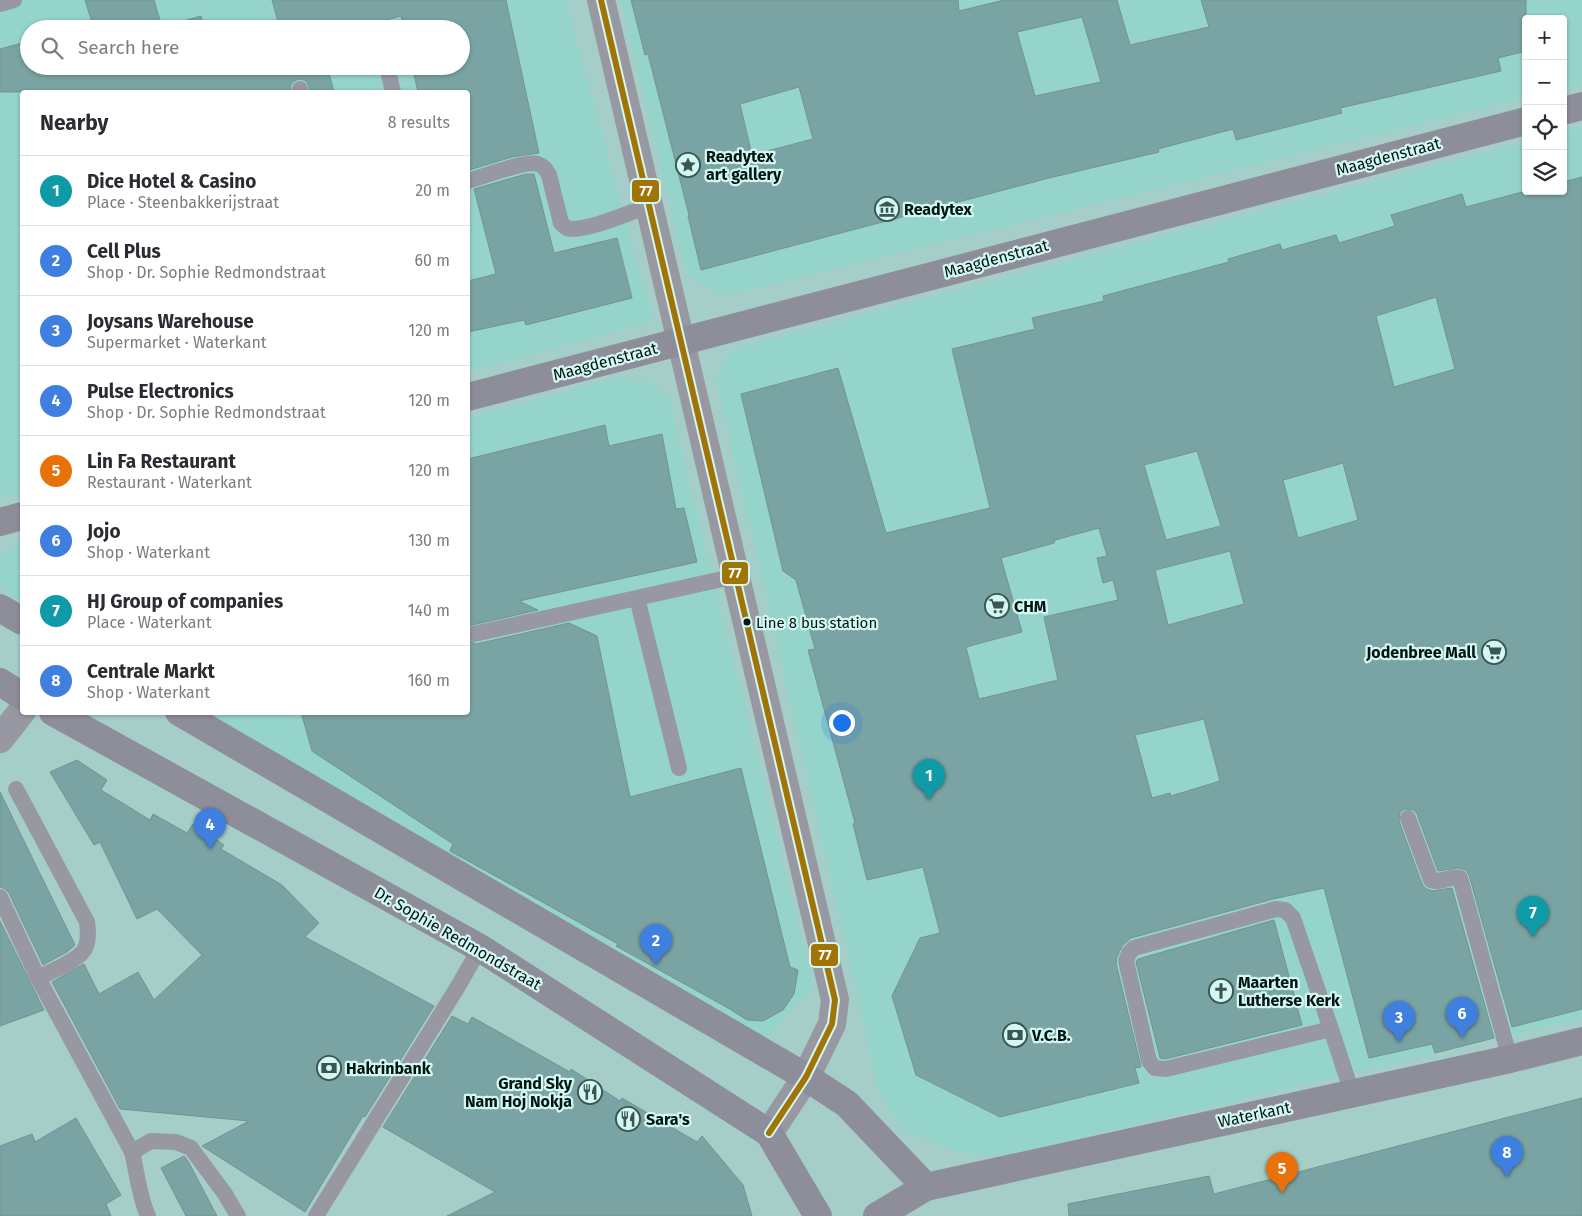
<!DOCTYPE html>
<meta charset="utf-8">
<style>
:root{--surface:#fff;--page:#f2f2f3;--text:#2b2b33;--muted:#7c7c81;--line:#e1e1e2;--accent:#111827}
body{margin:0;font-family:"Fira Sans",sans-serif;background:var(--page);color:var(--text)}
.controls{position:absolute;right:15px;top:15px;display:grid;overflow:hidden;border-radius:5px;box-shadow:0 1px 4px #0004}
.controls button{width:45px;height:45px;display:grid;place-items:center;padding:0;border:0;border-bottom:1px solid var(--line);background:var(--surface);color:var(--text);font:25px sans-serif}
.you{position:absolute;left:841px;top:722px;width:18px;height:18px;margin:-12px;border:4px solid #fff;border-radius:50%;background:#1a73e8;box-shadow:0 0 0 8px #1a73e833}
.badge{display:grid;place-items:center;width:32px;height:32px;border-radius:50%;background:var(--accent);color:#fff;font-size:16px;font-weight:700}
.pin{position:absolute;translate:-50% -41px;filter:drop-shadow(0 1px 2px #0008)}
.pin::after{content:'';position:absolute;top:26px;width:18px;height:15px;background:inherit;clip-path:polygon(0 0,100% 0,50% 100%)}
.list{margin:0;padding:0;list-style:none}
h2{display:flex;justify-content:space-between;align-items:center;height:65px;margin:0;padding:0 20px;font-size:21px}
h2 small{font-size:16px;font-weight:400;color:var(--muted)}
.list li{display:grid;grid-template-columns:32px 1fr auto;gap:15px;align-items:center;box-sizing:border-box;height:70px;padding:0 20px;border-top:1px solid var(--line)}
.list b{display:block;font-size:19px;white-space:nowrap}
.list p{margin:0;font-size:16px;white-space:nowrap;color:var(--muted)}
.list em{font-size:16px;font-style:normal;color:var(--muted)}
.icon{flex:none;width:28px;height:28px;fill:none;stroke:currentColor;stroke-width:2;stroke-linecap:round;stroke-linejoin:round}
.map{position:relative;flex:none;width:1582px;height:1216px;overflow:hidden}
.search{position:absolute;background:var(--surface);box-shadow:0 1px 4px #0004;left:20px;top:20px;width:450px;height:55px;display:flex;align-items:center;gap:12px;box-sizing:border-box;padding:0 18px;border-radius:28px;color:var(--muted);font-size:19px}
.panel{position:absolute;background:var(--surface);box-shadow:0 1px 4px #0004;left:20px;top:90px;width:450px;height:625px;border-radius:5px}
.map>svg:first-child{display:block}
.built{fill:#94d4cb;fill-rule:evenodd}
.building{fill:#7aa4a4;stroke:#729391;fill-rule:evenodd}
.lines{fill:none;stroke-linecap:round;stroke-linejoin:round}
.lane{stroke:#9898a3;stroke-width:16}
.street{stroke:#9898a3;stroke-width:28}
.secondary{stroke:#8e8e9b;stroke-width:28}
.bus-1-casing{stroke:#d4f7f1;stroke-width:10}
.bus-1{stroke:#a17407;stroke-width:6}
.bus-dot{fill:#001613;stroke:#d4f7f1;stroke-width:2}
.labels{text-anchor:middle;stroke-width:4.5;stroke-linejoin:round;paint-order:stroke}
.bus-label{font-size:15px;fill:#001613;stroke:#d4f7f1;text-anchor:start}
.poi-label{font-size:16px;font-weight:bold;fill:#001613;stroke:#d4f7f1;text-anchor:start}
.street-label{font-size:16px;fill:#001613;stroke:#d4f7f1}
.line-badge{stroke:#d4f7f1;stroke-width:2}
.badge-label{font-size:14px;text-anchor:middle;font-weight:bold;fill:#fff}
</style>
<div class="map">
<svg width="1582" height="1216" viewBox="0 0 1582 1216">
<rect width="100%" height="100%" fill="#a6cec8"/>
<path class="built" d="M 0,0 L 566,0 L 653,321 L 468,372 L 468,92 L 22,92 L 22,492 L 0,498 ZM 29,29 L 461,29 L 461,66 L 29,66 Z
M 621,0 L 1582,0 L 1582,78 L 1579,85 L 1563,89 L 1563,19 L 1526,19 L 1526,98 L 720,297 L 687,274 Z
M 1582,127 L 1582,1018 L 1003,1156 L 960,1153 L 905,1131 L 880,1096 L 716,378 L 731,350 L 1526,142 L 1526,191 L 1563,191 L 1563,132 Z
M 615,378 L 650,382 L 668,395 L 813,986 L 762,1044 L 206,713 L 468,712 L 468,418 Z
M 22,542 L 22,603 L 0,586 L 0,562 L 3,553 Z"/>
<path class="building" d="M 85,0 L 154,0 L 162,27 L 201,16 L 205,29 L 94,29 Z
M 272,0 L 506,0 L 539,153 L 512,157 L 469,170 L 468,163 L 468,92 L 418,92 L 412,66 L 461,66 L 461,29 L 404,29 L 401,16 L 354,29 L 280,29 Z
M 631,0 L 958,0 L 959,11 L 1004,0 L 1117,0 L 1130,45 L 1209,27 L 1201,0 L 1526,0 L 1526,51 L 1498,58 L 1501,71 L 1340,108 L 1342,113 L 1236,140 L 1233,129 L 1158,149 L 1159,152 L 1049,178 L 701,270 L 688,216 L 689,215 L 648,54 L 645,55 ZM 1082,17 L 1101,82 L 1035,96 L 1017,32 ZM 799,87 L 813,139 L 752,155 L 740,104 Z
M 29,41 L 29,66 L 327,66 L 334,92 L 311,92 L 307,82 L 302,79 L 296,80 L 292,83 L 290,87 L 291,92 L 0,92 L 0,49 Z
M 526,174 L 534,174 L 554,253 L 617,238 L 632,298 L 526,325 L 524,320 L 468,332 L 468,281 L 496,274 L 474,189 Z
M 1582,177 L 1582,1009 L 1512,1027 L 1469,875 L 1466,870 L 1458,868 L 1438,871 L 1417,814 L 1414,810 L 1405,809 L 1400,812 L 1399,821 L 1422,884 L 1425,888 L 1432,891 L 1452,888 L 1494,1038 L 1435,1053 L 1432,1044 L 1369,1058 L 1324,888 L 1273,899 L 1131,938 L 1122,946 L 1117,957 L 1116,963 L 1141,1067 L 1135,1068 L 1139,1083 L 1000,1117 L 916,1075 L 892,996 L 920,938 L 940,933 L 923,867 L 867,880 L 853,824 L 855,823 L 808,650 L 815,649 L 796,580 L 783,571 L 741,394 L 838,368 L 886,533 L 990,508 L 952,349 L 1035,329 L 1032,318 L 1104,301 L 1103,296 L 1229,262 L 1228,259 L 1280,244 L 1282,250 L 1336,235 L 1339,243 L 1395,226 L 1391,215 L 1462,194 L 1466,207 L 1526,191 L 1563,191 L 1563,182 ZM 1436,297 L 1455,369 L 1394,387 L 1376,316 ZM 1197,451 L 1221,526 L 1166,540 L 1144,465 ZM 1343,463 L 1358,520 L 1298,538 L 1283,480 ZM 1099,528 L 1107,556 L 1097,558 L 1103,583 L 1113,580 L 1118,600 L 1044,617 L 1058,680 L 979,699 L 966,647 L 1022,632 L 1001,558 L 1054,543 L 1055,540 ZM 1230,551 L 1244,604 L 1168,625 L 1155,570 ZM 1204,719 L 1220,781 L 1171,796 L 1170,793 L 1152,798 L 1135,735 Z
M 605,425 L 609,446 L 662,434 L 676,509 L 684,508 L 697,562 L 519,601 L 538,610 L 468,626 L 468,459 Z
M 569,623 L 597,636 L 630,797 L 741,768 L 790,967 L 798,970 L 794,994 L 783,1010 L 763,1021 L 747,1020 L 728,1008 L 616,946 L 618,944 L 450,851 L 453,844 L 312,751 L 301,712 L 468,712 L 468,641 L 476,644 Z
M 77,760 L 107,780 L 101,790 L 150,820 L 153,814 L 187,833 L 193,824 L 224,845 L 221,849 L 282,885 L 319,923 L 305,937 L 434,1006 L 365,1117 L 363,1116 L 305,1212 L 202,1146 L 249,1121 L 120,1109 L 52,982 L 84,964 L 99,994 L 138,972 L 154,1000 L 202,955 L 157,909 L 137,919 L 100,842 L 94,845 L 50,772 Z
M 0,792 L 75,945 L 67,952 L 43,965 L 9,893 L 5,889 L 0,887 Z
M 1274,920 L 1302,1025 L 1165,1059 L 1160,1058 L 1136,962 L 1138,959 Z
M 0,921 L 44,1010 L 0,1026 Z
M 452,1016 L 468,1024 L 472,1017 L 570,1072 L 571,1069 L 620,1101 L 622,1098 L 697,1142 L 702,1136 L 743,1185 L 752,1216 L 447,1216 L 495,1192 L 383,1127 Z
M 1582,1098 L 1582,1216 L 1069,1216 L 1068,1204 L 1209,1176 L 1214,1194 Z
M 76,1118 L 121,1195 L 106,1204 L 111,1216 L 0,1216 L 0,1146 L 32,1134 L 35,1142 Z
M 184,1156 L 188,1161 L 217,1216 L 186,1216 L 161,1168 Z"/>
<g class="lines">
<path class="lane" d="M 0,4 L 14,0
M 387,66 L 393,92
M 300,89 L 301,92
M 468,181 C 482,177 526,160 538,164 C 544,166 546,170 549,175 L 561,223 C 564,226 567,229 571,229 C 593,229 628,213 649,206
M 637,598 L 679,768
M 474,634 L 736,576
M 16,789 L 87,922 C 88,930 89,938 86,946 C 82,960 51,971 38,978
M 1408,818 L 1431,880 C 1441,884 1450,875 1460,878 L 1510,1059
M 0,897 L 38,978 L 132,1152 L 151,1141 L 176,1142 L 191,1148 L 225,1194 L 238,1216
M 1276,909 L 1285,910 L 1293,918 L 1331,1029 L 1166,1069 L 1155,1068 L 1149,1061 L 1126,961 L 1129,953 L 1134,948 Z
M 1331,1029 L 1352,1093
M 132,1152 C 137,1173 139,1196 148,1216
M 316,1216 L 457,988 L 480,948"/>
<path class="street" d="M 601,0 L 835,1000 L 832,1024 L 806,1077 L 769,1133
M 0,739 L 22,711"/>
<path class="secondary" d="M 1563,111 L 1582,106
M 468,397 L 1526,121
M 0,522 L 22,516
M 0,608 L 22,621
M 0,682 L 22,696
M 53,712 L 480,948 L 769,1133 L 818,1216
M 179,712 L 806,1077 L 847,1104 L 926,1187
M 877,1216 L 926,1187 L 1510,1059 L 1582,1041"/>
<defs>
<path id="bus-1" d="M 601,0 L 835,1000 L 832,1024 L 806,1077 L 769,1133"/>
</defs>
<use href="#bus-1" class="bus-1-casing"/>
<use href="#bus-1" class="bus-1"/>
</g>
<defs>
<symbol id="sight-ring" viewBox="-11 -11 22 22"><circle r="9.5" fill="#d4f7f1" stroke="#3a5652" stroke-width="1.5"/><path d="M0-6L1.8-2.2L6-1.7L2.9 1.2L3.7 5.4L0 3.3L-3.7 5.4L-2.9 1.2L-6-1.7L-1.8-2.2Z" fill="#3a5652"/></symbol>
<symbol id="museum-ring" viewBox="-11 -11 22 22"><circle r="9.5" fill="#d4f7f1" stroke="#3a5652" stroke-width="1.5"/><path d="M0-6L6-3V-2H-6V-3ZM-5-1h2V3h-2ZM-1-1h2V3h-2ZM3-1h2V3H3ZM-6 4H6V6H-6Z" fill="#3a5652"/></symbol>
<symbol id="supermarket-ring" viewBox="-11 -11 22 22"><circle r="9.5" fill="#d4f7f1" stroke="#3a5652" stroke-width="1.5"/><path d="M-6-5.5h2.5l.6 2H6L4.5 2H-2.5L-4.4-4H-6ZM-1.5 3.2a1.3 1.3 0 1 0 .1 0ZM3 3.2a1.3 1.3 0 1 0 .1 0Z" fill="#3a5652"/></symbol>
<symbol id="church-ring" viewBox="-11 -11 22 22"><circle r="9.5" fill="#d4f7f1" stroke="#3a5652" stroke-width="1.5"/><path d="M-1.2-6h2.4v3.5h3.3v2.4h-3.3V6h-2.4V-.1h-3.3v-2.4h3.3Z" fill="#3a5652"/></symbol>
<symbol id="bank-ring" viewBox="-11 -11 22 22"><circle r="9.5" fill="#d4f7f1" stroke="#3a5652" stroke-width="1.5"/><path d="M-6-4H6V4H-6ZM0-2.3a2.3 2.3 0 1 0 0 4.6a2.3 2.3 0 1 0 0-4.6Z" fill="#3a5652"/></symbol>
<symbol id="restaurant-ring" viewBox="-11 -11 22 22"><circle r="9.5" fill="#d4f7f1" stroke="#3a5652" stroke-width="1.5"/><path d="M-5-6h1v4h1v-4h1v4h1v-4h1v5L-1.5 .5V6h-2V.5L-5-1ZM5-6V6H3V1.5H1.5Q1.5-4 5-6Z" fill="#3a5652"/></symbol>
</defs>
<g fill-rule="evenodd">
<use href="#sight-ring" x="674" y="151" width="28" height="28"/>
<use href="#museum-ring" x="873" y="195" width="28" height="28"/>
<use href="#supermarket-ring" x="983" y="592" width="28" height="28"/>
<use href="#supermarket-ring" x="1480" y="638" width="28" height="28"/>
<use href="#church-ring" x="1207" y="977" width="28" height="28"/>
<use href="#bank-ring" x="1001" y="1021" width="28" height="28"/>
<use href="#bank-ring" x="315" y="1054" width="28" height="28"/>
<use href="#restaurant-ring" x="576" y="1078" width="28" height="28"/>
<use href="#restaurant-ring" x="614" y="1105" width="28" height="28"/>
</g>
<circle class="bus-dot" cx="747" cy="622" r="4.5"/>
<g class="labels">
<g class="bus-label">
<text x="756" y="628">Line 8 bus station</text>
</g>
<g class="poi-label">
<text x="706" y="162">Readytex<tspan x="706" dy="18">art gallery</tspan></text>
<text x="904" y="215">Readytex</text>
<text x="1014" y="612">CHM</text>
<text x="1476" y="658" text-anchor="end">Jodenbree Mall</text>
<text x="1238" y="988">Maarten<tspan x="1238" dy="18">Lutherse Kerk</tspan></text>
<text x="1032" y="1041">V.C.B.</text>
<text x="346" y="1074">Hakrinbank</text>
<text x="572" y="1089" text-anchor="end">Grand Sky<tspan x="572" dy="18">Nam Hoj Nokja</tspan></text>
<text x="646" y="1125">Sara's</text>
</g>
<g class="street-label">
<text transform="translate(1388 156) rotate(-15)" y="6">Maagdenstraat</text>
<text transform="translate(996 258) rotate(-15)" y="6">Maagdenstraat</text>
<text transform="translate(605 361) rotate(-15)" y="6">Maagdenstraat</text>
<text transform="translate(458 938) rotate(30)" y="6">Dr. Sophie Redmondstraat</text>
<text transform="translate(1254 1114) rotate(-12)" y="6">Waterkant</text>
</g>
</g>
<g class="line-badge">
<rect x="631" y="179" width="29" height="24" rx="5" fill="#a17407"/>
<rect x="721" y="561" width="28" height="24" rx="5" fill="#a17407"/>
<rect x="810" y="943" width="29" height="24" rx="5" fill="#a17407"/>
</g>
<g class="badge-label">
<text x="646" y="196">77</text>
<text x="735" y="578">77</text>
<text x="825" y="960">77</text>
</g>
</svg>
<div class="controls">
<button>+</button>
<button>−</button>
<button><svg class="icon" aria-label="locate" viewBox="0 0 24 24"><circle cx="12" cy="12" r="6"/><path d="M12 2v4M12 18v4M2 12h4M18 12h4"/></svg></button>
<button><svg class="icon" aria-label="layers" viewBox="0 0 24 24"><path d="M12 4l9 5-9 5-9-5zM3 14l9 5 9-5"/></svg></button>
</div>
<div class="you"></div>
<div class="pin badge" style="left:929px;top:800px;background:#0f9aa8">1</div>
<div class="pin badge" style="left:656px;top:965px;background:#3f7fe0">2</div>
<div class="pin badge" style="left:1399px;top:1042px;background:#3f7fe0">3</div>
<div class="pin badge" style="left:210px;top:849px;background:#3f7fe0">4</div>
<div class="pin badge" style="left:1282px;top:1193px;background:#e8710a">5</div>
<div class="pin badge" style="left:1462px;top:1038px;background:#3f7fe0">6</div>
<div class="pin badge" style="left:1533px;top:937px;background:#0f9aa8">7</div>
<div class="pin badge" style="left:1507px;top:1177px;background:#3f7fe0">8</div>
<div class="search"><svg class="icon" aria-label="search" viewBox="0 0 24 24"><circle cx="10" cy="10" r="6"/><path d="M15 15l6 6"/></svg>Search here</div>
<section class="panel">
<h2>Nearby<small>8 results</small></h2>
<ul class="list">
<li><span class="badge" style="background:#0f9aa8">1</span><div><b>Dice Hotel &amp; Casino</b><p>Place · Steenbakkerijstraat</p></div><em>20 m</em></li>
<li><span class="badge" style="background:#3f7fe0">2</span><div><b>Cell Plus</b><p>Shop · Dr. Sophie Redmondstraat</p></div><em>60 m</em></li>
<li><span class="badge" style="background:#3f7fe0">3</span><div><b>Joysans Warehouse</b><p>Supermarket · Waterkant</p></div><em>120 m</em></li>
<li><span class="badge" style="background:#3f7fe0">4</span><div><b>Pulse Electronics</b><p>Shop · Dr. Sophie Redmondstraat</p></div><em>120 m</em></li>
<li><span class="badge" style="background:#e8710a">5</span><div><b>Lin Fa Restaurant</b><p>Restaurant · Waterkant</p></div><em>120 m</em></li>
<li><span class="badge" style="background:#3f7fe0">6</span><div><b>Jojo</b><p>Shop · Waterkant</p></div><em>130 m</em></li>
<li><span class="badge" style="background:#0f9aa8">7</span><div><b>HJ Group of companies</b><p>Place · Waterkant</p></div><em>140 m</em></li>
<li><span class="badge" style="background:#3f7fe0">8</span><div><b>Centrale Markt</b><p>Shop · Waterkant</p></div><em>160 m</em></li>
</ul>
</section>
</div>
